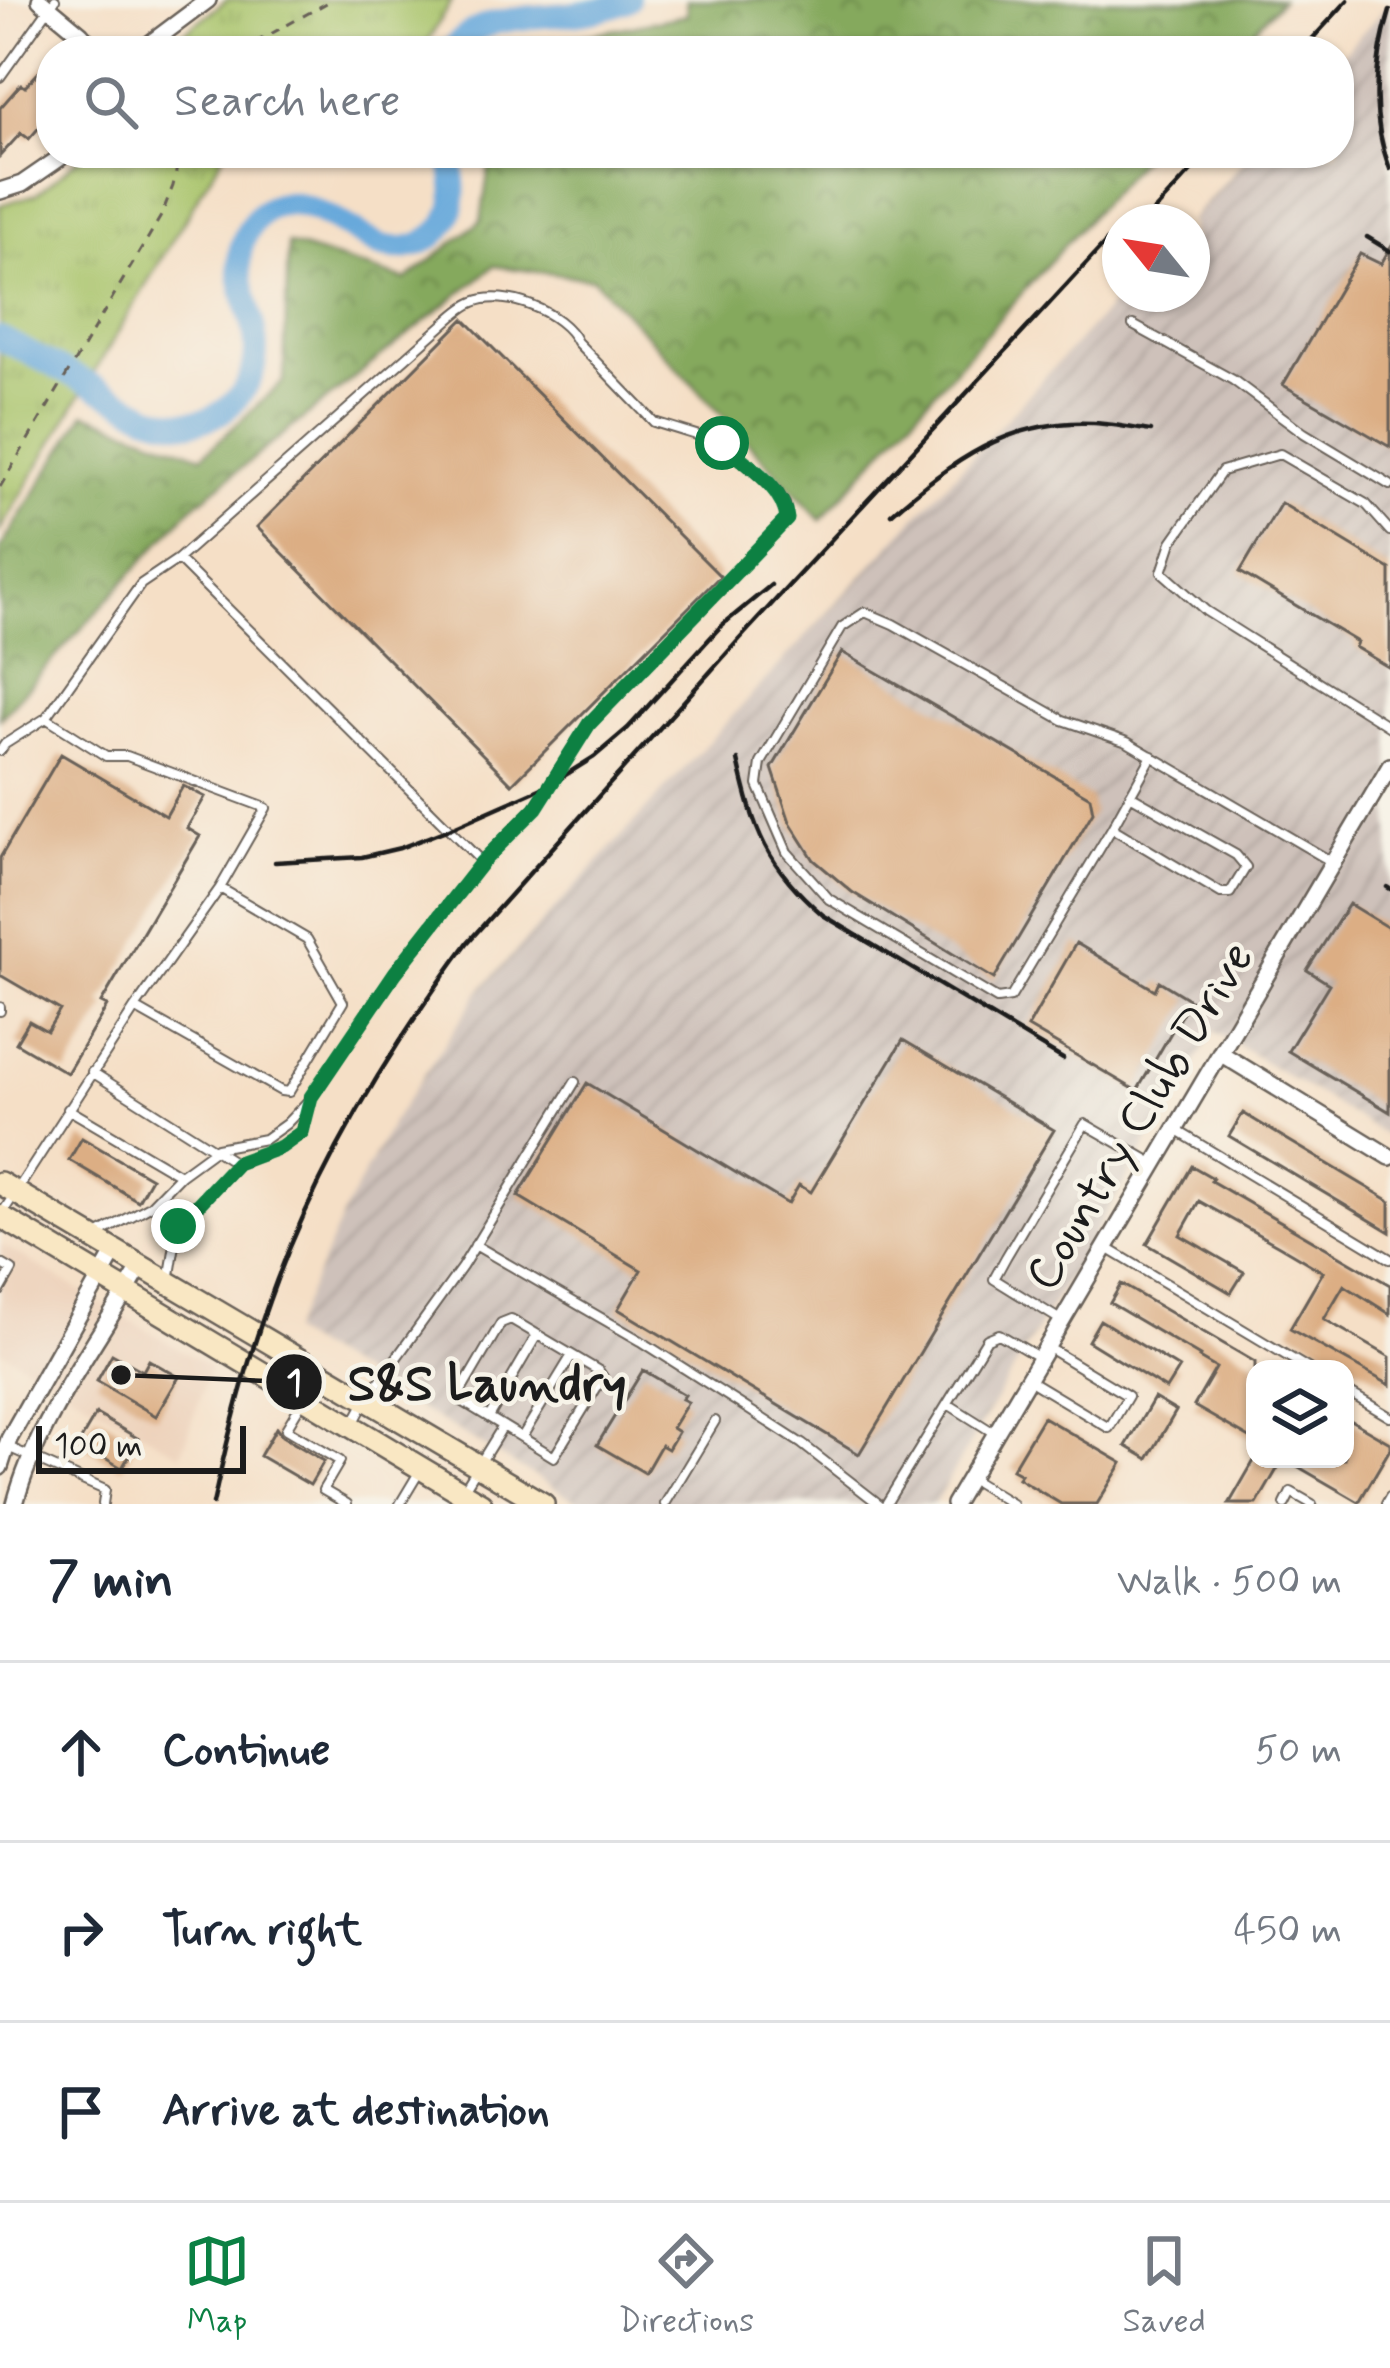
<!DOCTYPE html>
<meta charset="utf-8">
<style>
:root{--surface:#fff;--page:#f2f2f3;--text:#1f2937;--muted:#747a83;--line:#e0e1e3;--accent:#0b8043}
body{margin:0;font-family:Mynerve,sans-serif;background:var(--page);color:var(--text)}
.controls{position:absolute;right:36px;bottom:36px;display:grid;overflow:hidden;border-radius:24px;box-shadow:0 3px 9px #0004}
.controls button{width:108px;height:108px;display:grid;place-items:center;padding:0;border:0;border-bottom:3px solid var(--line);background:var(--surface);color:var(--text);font:60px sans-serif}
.compass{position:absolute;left:1102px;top:204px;width:108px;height:108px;border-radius:50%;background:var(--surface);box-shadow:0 3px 9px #0004;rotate:300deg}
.scale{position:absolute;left:36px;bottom:30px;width:210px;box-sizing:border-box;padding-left:12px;border:6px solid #1c1c1c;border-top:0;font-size:33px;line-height:42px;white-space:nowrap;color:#1c1c1c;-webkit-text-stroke:9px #f7f3e8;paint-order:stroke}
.stop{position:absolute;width:36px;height:36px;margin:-27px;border:9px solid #0b8043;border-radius:50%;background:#fff}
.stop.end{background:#0b8043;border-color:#fff;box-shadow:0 3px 12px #0008}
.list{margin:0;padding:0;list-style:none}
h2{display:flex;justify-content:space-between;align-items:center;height:156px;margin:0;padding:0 48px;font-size:51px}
h2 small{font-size:39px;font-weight:400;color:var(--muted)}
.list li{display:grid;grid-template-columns:78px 1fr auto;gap:36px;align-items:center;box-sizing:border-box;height:180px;padding:0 48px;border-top:3px solid var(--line)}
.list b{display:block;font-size:45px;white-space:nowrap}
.list em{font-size:39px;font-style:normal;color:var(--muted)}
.icon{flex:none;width:66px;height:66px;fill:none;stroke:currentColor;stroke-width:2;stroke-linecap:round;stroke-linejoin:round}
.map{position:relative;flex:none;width:1390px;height:1504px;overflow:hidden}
.search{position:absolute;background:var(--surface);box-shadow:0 3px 9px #0004;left:36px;right:36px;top:36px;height:132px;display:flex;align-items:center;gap:30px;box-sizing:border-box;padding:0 42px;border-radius:48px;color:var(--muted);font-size:45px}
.sheet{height:696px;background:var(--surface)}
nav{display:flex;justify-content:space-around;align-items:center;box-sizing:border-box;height:168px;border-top:3px solid var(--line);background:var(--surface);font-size:33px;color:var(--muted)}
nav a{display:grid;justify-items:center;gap:6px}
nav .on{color:var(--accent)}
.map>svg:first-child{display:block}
.built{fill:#edd1ba}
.industrial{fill:url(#industrial-furrows)}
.forest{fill:url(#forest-crowns);stroke:#50623c;stroke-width:3}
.park{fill:url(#park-tufts);stroke:#627042;stroke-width:3}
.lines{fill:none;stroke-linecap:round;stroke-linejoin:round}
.river{stroke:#67a9db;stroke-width:24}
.building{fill:#dcae84}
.lane-casing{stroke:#686058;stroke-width:12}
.street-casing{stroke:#686058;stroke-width:20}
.secondary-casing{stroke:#686058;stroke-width:26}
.path{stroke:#686058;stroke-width:3;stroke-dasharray:9 9;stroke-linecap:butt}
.lane{stroke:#fff;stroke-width:8}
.street{stroke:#fff;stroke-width:15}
.secondary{stroke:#f9e7c3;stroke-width:21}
.rail{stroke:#1c1c1c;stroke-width:4.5}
.route{stroke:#0b8043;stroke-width:15}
.labels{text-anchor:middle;stroke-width:9;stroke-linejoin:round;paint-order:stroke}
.street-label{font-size:48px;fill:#1c1c1c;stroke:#f7f3e8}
.leader{fill:none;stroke:#1c1c1c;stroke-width:4.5}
.callout-dot{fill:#1c1c1c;stroke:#f7f3e8;stroke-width:4.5}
.mark-label{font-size:36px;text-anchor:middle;font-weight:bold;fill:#fff}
.callout-label{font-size:51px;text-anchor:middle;font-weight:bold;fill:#1c1c1c;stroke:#f7f3e8;stroke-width:9;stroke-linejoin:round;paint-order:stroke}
</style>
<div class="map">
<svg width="1390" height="1504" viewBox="0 0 1390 1504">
<defs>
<pattern id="industrial-furrows" width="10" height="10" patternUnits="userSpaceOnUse" patternTransform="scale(3)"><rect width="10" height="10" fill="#cec1ba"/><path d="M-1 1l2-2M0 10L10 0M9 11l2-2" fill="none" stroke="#b0a59f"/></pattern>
<pattern id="forest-crowns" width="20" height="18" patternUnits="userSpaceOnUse" patternTransform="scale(3)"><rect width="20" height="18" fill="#85a95d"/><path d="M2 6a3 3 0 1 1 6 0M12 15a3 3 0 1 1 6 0" fill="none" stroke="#6c894c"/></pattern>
<pattern id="park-tufts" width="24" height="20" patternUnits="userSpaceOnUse" patternTransform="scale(3)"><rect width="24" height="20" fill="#a7c369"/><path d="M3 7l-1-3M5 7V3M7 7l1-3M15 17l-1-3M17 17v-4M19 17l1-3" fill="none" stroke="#8fa75a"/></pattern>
</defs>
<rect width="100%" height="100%" fill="#f7f3e8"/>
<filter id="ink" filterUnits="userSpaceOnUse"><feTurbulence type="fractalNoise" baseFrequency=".00833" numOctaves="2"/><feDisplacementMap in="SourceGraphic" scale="24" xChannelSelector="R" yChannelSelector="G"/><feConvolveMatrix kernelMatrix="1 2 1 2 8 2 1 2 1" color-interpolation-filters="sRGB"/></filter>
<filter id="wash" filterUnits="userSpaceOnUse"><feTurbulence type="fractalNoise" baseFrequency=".004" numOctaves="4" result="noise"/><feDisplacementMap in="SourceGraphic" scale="48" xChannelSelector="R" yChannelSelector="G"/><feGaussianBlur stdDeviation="2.7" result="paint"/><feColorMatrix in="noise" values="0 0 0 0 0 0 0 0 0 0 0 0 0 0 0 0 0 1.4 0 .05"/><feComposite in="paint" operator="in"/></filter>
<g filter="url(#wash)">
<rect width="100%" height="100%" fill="#f5dfc6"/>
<path class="built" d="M 0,1244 L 210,1367 L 181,1455 L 0,1350 Z"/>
<path class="industrial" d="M 1390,2 L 1390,1138 L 1214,1031 L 934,1504 L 582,1504 L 290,1333 L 345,1210 L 391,1124 L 482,988 L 1121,294 L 1192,294 L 1192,222 L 1188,222 L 1251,153 L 1339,153 L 1339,58 Z"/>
<path class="forest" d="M 686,0 L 1281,0 L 1236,51 L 507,51 L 687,15 Z
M 491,153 L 1146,153 L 821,520 L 594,279 L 494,266 L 191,508 L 0,718 L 0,549 L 85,413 L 202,456 L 284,381 L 288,244 L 406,280 L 481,221 Z"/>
<path class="park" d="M 227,0 L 452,0 L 422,51 L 159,51 Z
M 85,153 L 224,153 L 0,531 L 0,205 L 37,194 Z"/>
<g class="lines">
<path class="river" d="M 450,51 C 493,0 562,29 628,0
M 0,338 L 149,415 C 164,419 178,424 194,422 C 224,419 251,391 255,361 C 263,310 215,269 256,219 C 289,178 346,232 380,245 C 412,257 451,234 454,199 C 456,183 452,168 449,153"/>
</g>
<g id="blocks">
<path class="building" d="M 51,59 L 51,114 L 29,139 L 21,133 L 0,156 L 0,108 L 21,84 L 25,87 Z
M 1390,248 L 1390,447 L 1283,385 L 1360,254 L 1381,264 Z
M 464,319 L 720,576 L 512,784 L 257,527 Z
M 1281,503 L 1390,569 L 1390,668 L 1355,647 L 1357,642 L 1240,572 Z
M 842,652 L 1090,797 L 1093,812 L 994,979 L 852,892 L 814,860 L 790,822 L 772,768 Z
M 61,754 L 166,816 L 183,786 L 205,797 L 187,828 L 200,836 L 101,1003 L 107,1006 L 67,1073 L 16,1043 L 29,1021 L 47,1031 L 60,1010 L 0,975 L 0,858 Z
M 1349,904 L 1390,929 L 1390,1112 L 1288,1051 L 1329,984 L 1307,970 Z
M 1076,943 L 1155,990 L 1159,981 L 1190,1000 L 1137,1091 L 1028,1027 Z
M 903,1040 L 1054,1130 L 859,1454 L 618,1309 L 641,1270 L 518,1196 L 587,1083 L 788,1204 L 799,1185 L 811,1192 Z
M 1243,1113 L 1390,1201 L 1390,1232 L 1229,1136 Z
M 82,1138 L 151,1178 L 138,1201 L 69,1160 Z
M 1192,1166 L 1213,1178 L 1211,1181 L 1390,1285 L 1390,1314 L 1344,1285 L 1324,1319 L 1390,1357 L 1390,1385 L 1290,1329 L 1323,1272 L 1279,1246 L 1199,1201 L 1180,1235 L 1244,1272 L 1231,1293 L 1147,1244 Z
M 1121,1284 L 1255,1362 L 1255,1441 L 1194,1406 L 1216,1368 L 1199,1358 L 1200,1356 L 1110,1303 Z
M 1100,1320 L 1179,1368 L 1166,1389 L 1088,1341 Z
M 112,1354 L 143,1371 L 149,1360 L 179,1377 L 156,1416 L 97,1381 Z
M 643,1370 L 685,1395 L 682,1399 L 688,1402 L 672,1428 L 678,1432 L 668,1449 L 661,1445 L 645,1473 L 597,1445 Z
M 1154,1398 L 1176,1411 L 1148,1459 L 1126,1446 Z
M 96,1414 L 139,1439 L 122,1468 L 79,1443 Z
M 1043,1417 L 1122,1463 L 1097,1504 L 1061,1504 L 1018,1478 L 1021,1474 L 1012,1469 Z
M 1345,1417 L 1390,1443 L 1390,1449 L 1359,1502 L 1285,1459 L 1345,1459 Z
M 276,1428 L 282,1436 L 324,1461 L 310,1485 L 260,1456 Z
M 1255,1459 L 1283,1459 L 1257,1504 L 1229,1504 Z"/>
</g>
</g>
<g filter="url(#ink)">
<use href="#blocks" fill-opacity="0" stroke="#686058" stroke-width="3"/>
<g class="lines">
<defs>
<path id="lane" d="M 0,77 L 55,0
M 1133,325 L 1233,380 L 1304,433 L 1390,485
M 1390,531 L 1366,504 L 1280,454 L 1222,471 L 1172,542 L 1162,572 L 1206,611 L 1390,727
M 178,559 L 442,326 C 451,318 463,306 474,302 C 505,289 563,312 577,342 L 654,422 L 722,443 L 776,490 L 785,504 L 787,519 L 589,724 L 535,808 L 482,862
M 46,718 L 141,584 L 178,559 L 482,862 L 395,973 L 311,1098
M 0,751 L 5,744 L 46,718 L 106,756 L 127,756 L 266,808 L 220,888
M 1130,795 L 1236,855 L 1246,867 L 1230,893 L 1221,893 L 1112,828 L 1152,756
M 1112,828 L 1011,997 L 997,999 L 829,899 L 787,852 L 758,785 L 761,763 L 842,627 L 865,612 L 893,624 L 1063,720 L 1127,742 L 1332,862
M 0,1007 L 0,1011
M 92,1072 L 237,1164
M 68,1109 L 180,1175
M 1176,1130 L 1390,1259
M 3,1212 L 135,1008 L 281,1091 L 289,1092 L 343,1002 L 307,939 L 220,888 L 135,1008
M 95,1236 L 150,1206 L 180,1175 L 217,1148 L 265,1139 L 286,1124 L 311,1098 L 302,1132 L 281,1147 L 237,1164 L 178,1226 L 169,1281
M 475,1245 L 641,1341 L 740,1404 L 802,1444 L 879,1504
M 1107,1248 L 1309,1369
M 0,1263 L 12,1270 L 0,1291
M 511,1319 L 599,1371 L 603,1377 L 554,1457 L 462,1401 L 460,1393 L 501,1323 Z
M 1062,1321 L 994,1279 L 1006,1257 L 1085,1124 L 1153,1163
M 1029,1380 L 1109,1428 L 1128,1396 L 1047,1347
M 1345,1390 L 1390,1417
M 304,1399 L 286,1429 L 340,1461 L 323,1490 L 347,1504
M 948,1404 L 994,1433
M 489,1417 L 537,1335
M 353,1424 L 366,1400 L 462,1267 L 575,1082
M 522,1437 L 572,1355
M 8,1447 L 105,1490 L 103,1504
M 971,1479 L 1012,1504
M 400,1504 L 421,1469
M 455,1504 L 503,1426
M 665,1504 L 715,1421
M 886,1504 L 987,1339 L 999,1334 L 1040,1358
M 1285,1504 L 1291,1492 L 1312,1504
M 1386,1504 L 1390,1497"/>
<path id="street" d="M 40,0 L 81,34 L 96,51
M 140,51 L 208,0
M 0,191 L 22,184 L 67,153
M 1220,1053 L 1390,1157
M 0,1467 L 9,1439 L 115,1251
M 15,1504 C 37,1420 98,1341 141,1266
M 954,1504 L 1390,766"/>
<path id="secondary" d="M 0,1183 L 543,1504
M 0,1216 L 481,1504"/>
</defs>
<use href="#lane" class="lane-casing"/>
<use href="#street" class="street-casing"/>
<use href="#secondary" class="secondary-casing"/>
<path class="path" d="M 170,51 L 188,51
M 240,51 L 332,0
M 0,487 L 161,216 L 173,186 L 180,153"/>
<use href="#lane" class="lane"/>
<use href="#street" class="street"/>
<use href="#secondary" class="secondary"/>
<path class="rail" d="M 1390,11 C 1374,63 1370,117 1390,169
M 1301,51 L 1348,0
M 1144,222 L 1208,153
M 1367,237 L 1390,251
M 891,514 C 951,462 1010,418 1094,423 C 1113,424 1132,428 1151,431
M 738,760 C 754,831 766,866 823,915 L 1063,1059
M 275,862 L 362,857 L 400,848 L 449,829 L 551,784 L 594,757 L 628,728 L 721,626 L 771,585
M 1387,887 L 1390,889
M 213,1504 C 228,1435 245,1367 269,1301 C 315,1171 387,1052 468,942 L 745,633 L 1120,227"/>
</g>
</g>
<g class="lines" filter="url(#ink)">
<path class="route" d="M 178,1226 L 237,1163 L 281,1147 L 302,1132 L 311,1097 L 395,973 L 482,862 L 536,808 L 589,724 L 787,519 C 783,486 746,464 722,443"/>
</g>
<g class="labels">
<g class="street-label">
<text transform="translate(1138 1115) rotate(-59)" y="17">Country Club Drive</text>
</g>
</g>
<path class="leader" d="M121 1375L294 1382"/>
<g class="callout-dot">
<circle cx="121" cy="1375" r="12"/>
<circle cx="294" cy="1382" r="30"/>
</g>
<g class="mark-label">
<text x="294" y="1394">1</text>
</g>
<g class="callout-label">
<text x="487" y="1400">S&amp;S Laundry</text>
</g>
</svg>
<div class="controls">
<button><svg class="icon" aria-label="layers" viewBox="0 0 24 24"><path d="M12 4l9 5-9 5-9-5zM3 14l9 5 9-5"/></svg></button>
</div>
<svg class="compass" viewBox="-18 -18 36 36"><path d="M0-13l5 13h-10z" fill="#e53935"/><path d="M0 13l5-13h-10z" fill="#747a83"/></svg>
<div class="scale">100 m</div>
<div class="stop" style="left:722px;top:443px"></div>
<div class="stop end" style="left:178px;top:1226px"></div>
<div class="search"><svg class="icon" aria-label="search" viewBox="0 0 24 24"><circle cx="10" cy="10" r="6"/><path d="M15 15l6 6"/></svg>Search here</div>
</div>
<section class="sheet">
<h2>7 min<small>Walk · 500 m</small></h2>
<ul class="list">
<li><svg class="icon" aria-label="ahead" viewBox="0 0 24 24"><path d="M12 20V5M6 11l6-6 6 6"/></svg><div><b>Continue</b></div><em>50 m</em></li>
<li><svg class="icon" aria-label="right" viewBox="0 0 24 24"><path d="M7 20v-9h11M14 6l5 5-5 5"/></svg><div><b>Turn right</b></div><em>450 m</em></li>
<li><svg class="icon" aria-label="arrive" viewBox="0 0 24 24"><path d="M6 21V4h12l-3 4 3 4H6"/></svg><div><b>Arrive at destination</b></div></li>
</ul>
</section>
<nav>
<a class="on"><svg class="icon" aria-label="map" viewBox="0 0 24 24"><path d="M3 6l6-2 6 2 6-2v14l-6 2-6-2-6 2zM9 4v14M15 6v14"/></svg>Map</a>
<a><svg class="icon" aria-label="directions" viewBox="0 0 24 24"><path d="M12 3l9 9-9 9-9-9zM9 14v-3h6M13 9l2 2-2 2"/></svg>Directions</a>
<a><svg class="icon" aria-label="saved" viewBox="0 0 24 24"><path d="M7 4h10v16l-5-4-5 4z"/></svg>Saved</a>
</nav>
